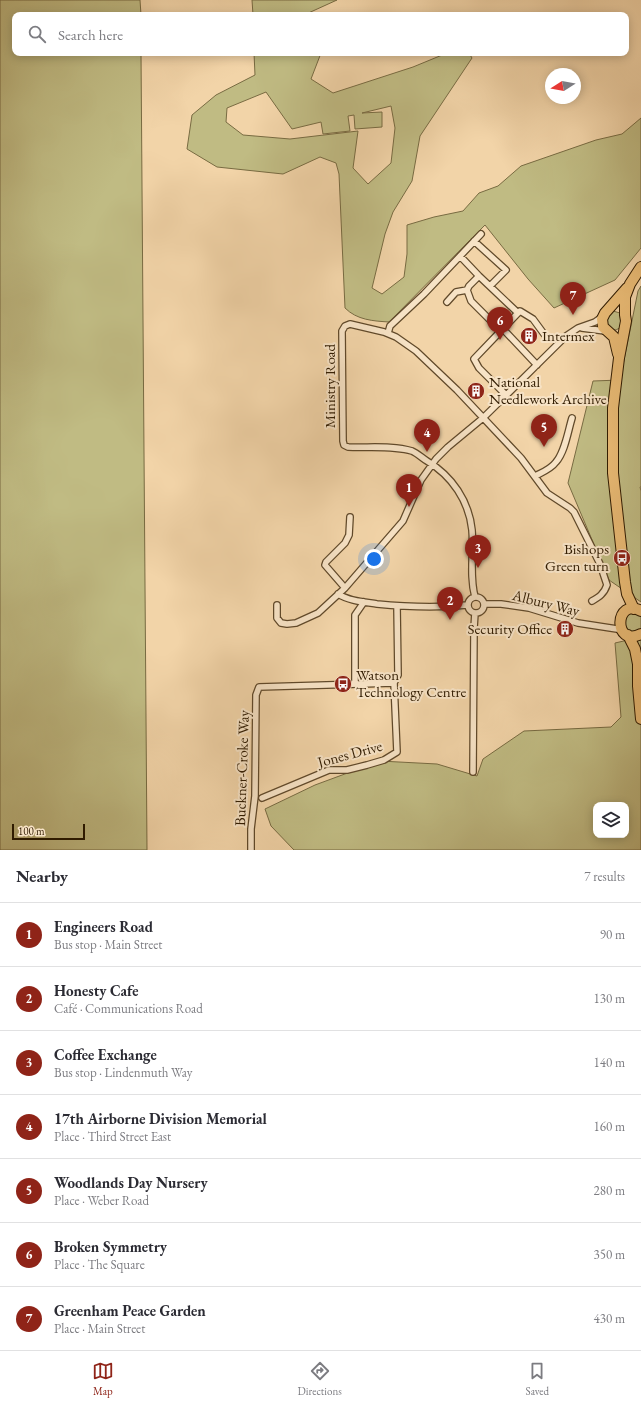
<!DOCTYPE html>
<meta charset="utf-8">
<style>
:root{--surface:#fff;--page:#f2f2f3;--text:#2b2b33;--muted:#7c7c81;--line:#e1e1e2;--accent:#8f2418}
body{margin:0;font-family:"EB Garamond",serif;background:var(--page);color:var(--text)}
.controls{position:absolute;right:12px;bottom:12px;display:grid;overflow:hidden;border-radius:8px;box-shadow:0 2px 10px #0003}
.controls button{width:36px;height:36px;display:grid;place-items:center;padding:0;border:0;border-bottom:1px solid var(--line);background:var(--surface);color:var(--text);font:20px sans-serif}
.compass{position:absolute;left:545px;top:68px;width:36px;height:36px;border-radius:50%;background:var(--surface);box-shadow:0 2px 10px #0003;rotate:259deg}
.scale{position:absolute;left:12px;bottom:10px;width:73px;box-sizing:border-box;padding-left:4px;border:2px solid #301b00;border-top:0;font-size:11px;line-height:14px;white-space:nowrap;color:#301b00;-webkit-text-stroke:3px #f7e3c6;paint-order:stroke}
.you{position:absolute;left:374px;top:559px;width:14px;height:14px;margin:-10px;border:3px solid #fff;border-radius:50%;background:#1a73e8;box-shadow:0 0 0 6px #1a73e833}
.badge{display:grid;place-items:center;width:26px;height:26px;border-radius:50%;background:var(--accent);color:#fff;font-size:13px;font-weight:700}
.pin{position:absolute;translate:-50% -33px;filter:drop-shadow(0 1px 2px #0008)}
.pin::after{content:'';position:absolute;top:21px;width:14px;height:12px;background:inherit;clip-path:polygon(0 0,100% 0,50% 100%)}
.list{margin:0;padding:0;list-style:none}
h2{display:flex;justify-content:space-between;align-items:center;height:52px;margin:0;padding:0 16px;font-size:17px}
h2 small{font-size:13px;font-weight:400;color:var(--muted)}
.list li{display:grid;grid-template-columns:26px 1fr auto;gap:12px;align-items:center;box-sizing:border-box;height:64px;padding:0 16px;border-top:1px solid var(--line)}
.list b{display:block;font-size:15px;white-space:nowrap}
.list p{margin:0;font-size:13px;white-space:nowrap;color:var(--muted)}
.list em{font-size:13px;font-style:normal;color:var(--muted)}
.icon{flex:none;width:22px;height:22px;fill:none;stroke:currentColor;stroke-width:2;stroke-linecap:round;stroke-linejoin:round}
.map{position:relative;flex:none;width:641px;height:850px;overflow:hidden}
.search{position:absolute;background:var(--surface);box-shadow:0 2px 10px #0003;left:12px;right:12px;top:12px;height:44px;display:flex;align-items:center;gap:10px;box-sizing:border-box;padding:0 14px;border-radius:8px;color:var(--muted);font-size:15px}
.sheet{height:500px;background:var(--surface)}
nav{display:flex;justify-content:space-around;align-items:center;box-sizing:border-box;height:56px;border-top:1px solid var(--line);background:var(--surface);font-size:11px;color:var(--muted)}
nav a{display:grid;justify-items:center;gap:2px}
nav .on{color:var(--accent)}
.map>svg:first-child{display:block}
.green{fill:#c0bb83;stroke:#786b42;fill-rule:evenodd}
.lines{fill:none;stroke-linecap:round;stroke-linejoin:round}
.street-casing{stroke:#60492a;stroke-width:8}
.highway-casing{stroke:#301b00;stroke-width:12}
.street{stroke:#f7e3c6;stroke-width:5.5}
.highway{stroke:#e9ba74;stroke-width:10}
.labels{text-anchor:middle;stroke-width:4;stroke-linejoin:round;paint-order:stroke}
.poi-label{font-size:15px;fill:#301b00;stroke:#f7e3c6;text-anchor:start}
.street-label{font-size:15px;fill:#301b00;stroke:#f7e3c6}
</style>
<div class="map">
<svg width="641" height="850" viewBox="0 0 641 850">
<rect width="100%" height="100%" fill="#f2d4a8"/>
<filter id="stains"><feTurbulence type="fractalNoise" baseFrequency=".005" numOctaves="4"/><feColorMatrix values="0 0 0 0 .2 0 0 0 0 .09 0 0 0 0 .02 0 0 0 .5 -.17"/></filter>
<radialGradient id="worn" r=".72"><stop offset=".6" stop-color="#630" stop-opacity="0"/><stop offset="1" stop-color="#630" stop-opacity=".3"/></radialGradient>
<path class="green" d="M 0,0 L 140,0 L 141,15 L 15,15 L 15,53 L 141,53 L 147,850 L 0,850 Z
M 252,0 L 337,0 L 304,15 L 253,15 Z
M 254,53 L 321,53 L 311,79 L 333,93 L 413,67 L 447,53 L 469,53 L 472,58 L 420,136 L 412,181 L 393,212 L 385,234 L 372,288 L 382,294 L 404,277 L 407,254 L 407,225 L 434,217 L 463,211 L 479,193 L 498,186 L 521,166 L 596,140 L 622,134 L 641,118 L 641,248 L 615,280 L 554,308 L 528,279 L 485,225 L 389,322 C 373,321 357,320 345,308 L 339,174 L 336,163 L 320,157 L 283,174 L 217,167 L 187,149 L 192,115 L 216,95 L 255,75 ZM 266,92 L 292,129 L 321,122 L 323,134 L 350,131 L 348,116 L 354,115 L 355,129 L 382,127 L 382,112 L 362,113 L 391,106 L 395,128 L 391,163 L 368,184 L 353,168 L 358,131 L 290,139 L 243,135 L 226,122 L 227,108 Z
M 641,286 L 641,487 L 640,487 L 641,491 L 641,602 L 609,580 L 568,483 L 593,381 L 620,380 L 638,291 Z
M 613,311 L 620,313 L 623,326 L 616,330 L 609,329 L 605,318 Z
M 632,612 L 641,616 L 641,630 L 628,633 L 623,617 Z
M 641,637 L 641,850 L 294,850 L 271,826 L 265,809 L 315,785 L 380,761 L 437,764 L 477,776 L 483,759 L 524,731 L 611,727 L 621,717 L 615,643 ZM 596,805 L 626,805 L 626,835 L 596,835 Z"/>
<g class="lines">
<defs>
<path id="street" d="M 474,241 L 506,270 L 490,286
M 460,256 L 479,276 L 518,313 L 474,359 L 479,368 L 506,395
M 479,276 L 469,286 L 467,290 L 471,301 L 501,331
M 447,302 L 456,292 L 467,290
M 518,313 L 520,311 L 533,319 L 544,334
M 582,328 L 605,331
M 503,329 L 537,365
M 388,333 L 390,326 L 424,294 L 481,234
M 535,476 C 543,472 551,469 556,462 C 565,452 568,431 572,418
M 345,588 L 325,565 L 326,562 L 345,543 L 349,535 L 350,517
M 338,594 C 349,601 364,602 377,604 C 407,607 437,608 468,605
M468 605a8 8 0 1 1 16 0a8 8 0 1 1-16 0Z
M 475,597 C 469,575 474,552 472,530 C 469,501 452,476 427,461 C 422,458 417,453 412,451 C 392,445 368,448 348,447 L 344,445 L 343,441 L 342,331 L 345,326 L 350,324 L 384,332 L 396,337 L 416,351 L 457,390 L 521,458 L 547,493 L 570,508 L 574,512 L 600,564 L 607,585 C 604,594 599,597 592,601
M 484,604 L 501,604 L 529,608 L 578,623 L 617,629 L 622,631
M 277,605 L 277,618 L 281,623 L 287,624 L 296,623 L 318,613 L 345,588 L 403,521 L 421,480 L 436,459 L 448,447 L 483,418 L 566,336 L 578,328 L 595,322 L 602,317
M 355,683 L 355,615 L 364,602
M 473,772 L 474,628 L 475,613
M 262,798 L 329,770 L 347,770 L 367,765 L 384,760 L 397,752 L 394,683 L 398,675 L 397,606
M 251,850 L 251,829 L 255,796 L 256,695 L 259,687 L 394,683"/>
<path id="highway" d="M 618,354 L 614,337 L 603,327 L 602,319 L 605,313 L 627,288
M 634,609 L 627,594 L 625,582 L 613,473 L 613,408 L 619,358 L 626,321 L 625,315 L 625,297 L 630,284 L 641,267
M 641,611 C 615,596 612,648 641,634
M 628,635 L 635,649 L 638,664 L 638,686 L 641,719"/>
</defs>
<use href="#street" class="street-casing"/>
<use href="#highway" class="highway-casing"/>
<use href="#street" class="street"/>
<use href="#highway" class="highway"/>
</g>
<defs>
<symbol id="building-disc" viewBox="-11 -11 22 22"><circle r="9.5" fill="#8f2418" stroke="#f7e3c6"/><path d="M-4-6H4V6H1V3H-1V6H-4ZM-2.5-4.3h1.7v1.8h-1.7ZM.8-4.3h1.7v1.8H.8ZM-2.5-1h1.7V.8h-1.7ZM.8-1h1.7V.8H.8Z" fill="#fff"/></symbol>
<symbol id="bus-disc" viewBox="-11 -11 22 22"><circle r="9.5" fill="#8f2418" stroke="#f7e3c6"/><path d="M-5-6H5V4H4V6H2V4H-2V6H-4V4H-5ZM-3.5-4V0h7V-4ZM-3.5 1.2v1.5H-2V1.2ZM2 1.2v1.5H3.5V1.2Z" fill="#fff"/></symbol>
</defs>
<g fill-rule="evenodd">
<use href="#building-disc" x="519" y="326" width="20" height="20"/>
<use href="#building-disc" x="466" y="381" width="20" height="20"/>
<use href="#bus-disc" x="612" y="548" width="20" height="20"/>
<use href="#building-disc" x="555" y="619" width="20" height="20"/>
<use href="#bus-disc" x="333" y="674" width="20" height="20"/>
</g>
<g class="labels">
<g class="poi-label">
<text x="542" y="341">Intermex</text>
<text x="489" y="387">National<tspan x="489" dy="17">Needlework Archive</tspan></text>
<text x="609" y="554" text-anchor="end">Bishops<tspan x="609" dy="17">Green turn</tspan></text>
<text x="552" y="634" text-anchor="end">Security Office</text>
<text x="356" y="680">Watson<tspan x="356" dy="17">Technology Centre</tspan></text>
</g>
<g class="street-label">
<text transform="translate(330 386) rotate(-90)" y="5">Ministry Road</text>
<text transform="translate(546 603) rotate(14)" y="5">Albury Way</text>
<text transform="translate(350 754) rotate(-15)" y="5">Jones Drive</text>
<text transform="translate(242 768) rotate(-88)" y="5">Buckner-Croke Way</text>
</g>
</g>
<rect width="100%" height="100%" filter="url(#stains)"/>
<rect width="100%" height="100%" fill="url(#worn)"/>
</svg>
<div class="controls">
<button><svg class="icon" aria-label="layers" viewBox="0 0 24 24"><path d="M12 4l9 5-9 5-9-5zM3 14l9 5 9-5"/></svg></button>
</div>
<svg class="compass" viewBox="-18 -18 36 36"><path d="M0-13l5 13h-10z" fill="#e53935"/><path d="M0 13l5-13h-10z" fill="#7c7c81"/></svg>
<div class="scale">100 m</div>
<div class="you"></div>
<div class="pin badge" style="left:409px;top:507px">1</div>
<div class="pin badge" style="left:450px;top:620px">2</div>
<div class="pin badge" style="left:478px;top:568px">3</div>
<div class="pin badge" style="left:427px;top:452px">4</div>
<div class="pin badge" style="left:544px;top:447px">5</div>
<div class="pin badge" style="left:500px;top:340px">6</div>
<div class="pin badge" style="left:573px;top:315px">7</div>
<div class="search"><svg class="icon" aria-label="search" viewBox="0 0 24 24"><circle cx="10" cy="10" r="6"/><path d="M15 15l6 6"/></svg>Search here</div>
</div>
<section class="sheet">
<h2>Nearby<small>7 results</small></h2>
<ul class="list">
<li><span class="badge">1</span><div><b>Engineers Road</b><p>Bus stop · Main Street</p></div><em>90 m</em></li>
<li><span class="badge">2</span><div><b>Honesty Cafe</b><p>Café · Communications Road</p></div><em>130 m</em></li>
<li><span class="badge">3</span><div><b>Coffee Exchange</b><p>Bus stop · Lindenmuth Way</p></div><em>140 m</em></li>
<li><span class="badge">4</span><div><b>17th Airborne Division Memorial</b><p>Place · Third Street East</p></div><em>160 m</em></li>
<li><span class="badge">5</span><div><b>Woodlands Day Nursery</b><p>Place · Weber Road</p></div><em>280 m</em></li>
<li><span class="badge">6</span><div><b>Broken Symmetry</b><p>Place · The Square</p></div><em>350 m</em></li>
<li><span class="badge">7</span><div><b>Greenham Peace Garden</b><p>Place · Main Street</p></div><em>430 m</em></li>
</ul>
</section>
<nav>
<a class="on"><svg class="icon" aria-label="map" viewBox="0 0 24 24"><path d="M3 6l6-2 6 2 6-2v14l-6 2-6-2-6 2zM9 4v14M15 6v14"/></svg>Map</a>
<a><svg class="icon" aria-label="directions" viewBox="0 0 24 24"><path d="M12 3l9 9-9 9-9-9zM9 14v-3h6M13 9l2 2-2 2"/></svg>Directions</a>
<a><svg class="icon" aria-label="saved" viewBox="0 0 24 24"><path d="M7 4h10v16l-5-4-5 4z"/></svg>Saved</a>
</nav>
